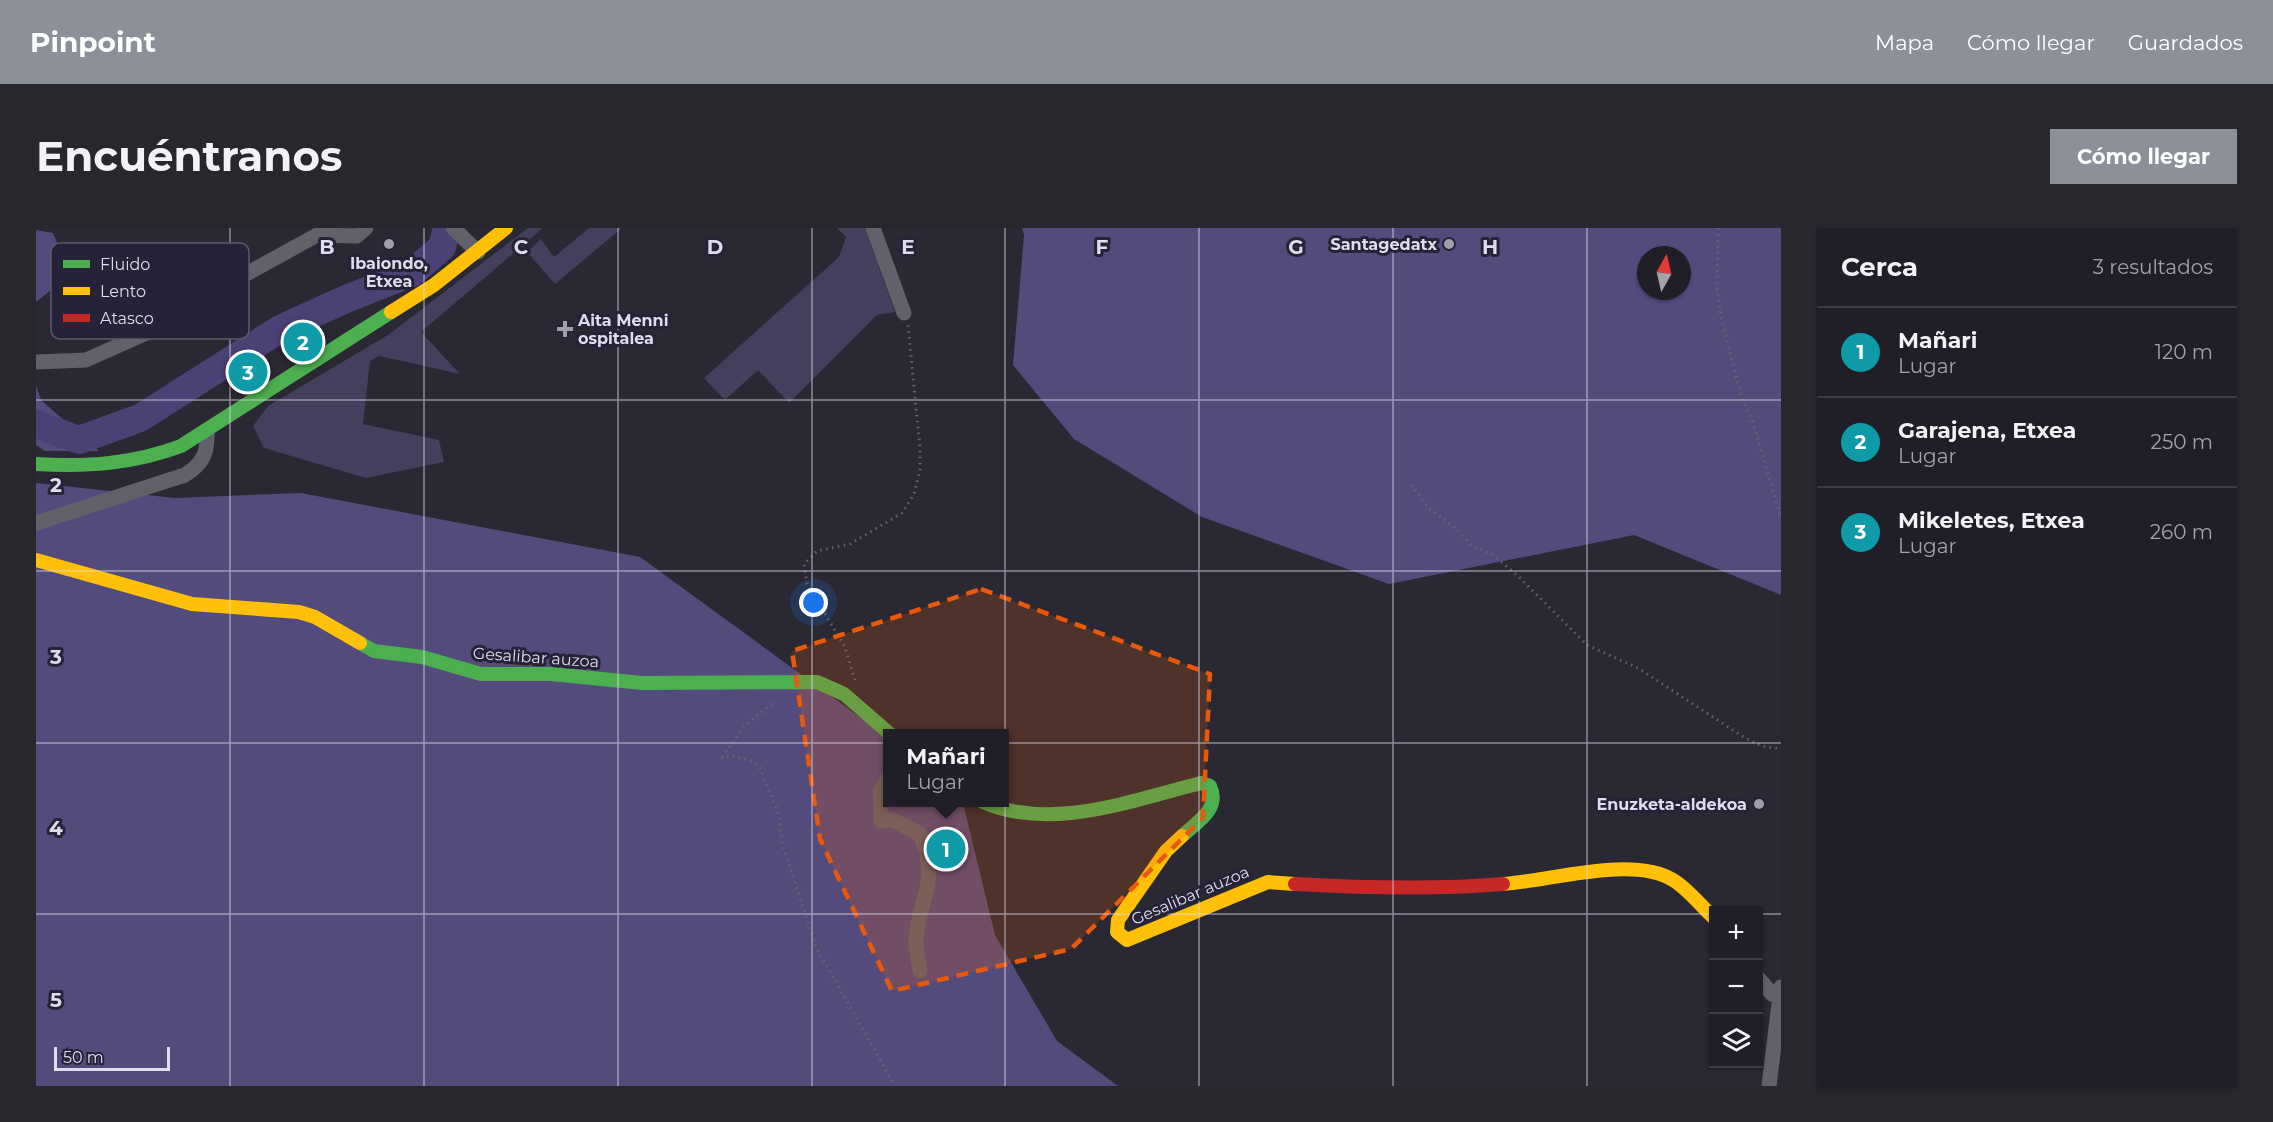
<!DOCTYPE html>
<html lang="es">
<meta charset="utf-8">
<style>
:root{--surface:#201e26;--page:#28272e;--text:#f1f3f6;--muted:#a2a2a7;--line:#3d3c43;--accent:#8c9099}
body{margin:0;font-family:Montserrat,sans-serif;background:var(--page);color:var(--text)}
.controls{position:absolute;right:18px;bottom:18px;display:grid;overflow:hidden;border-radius:0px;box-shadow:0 2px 4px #0004}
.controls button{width:54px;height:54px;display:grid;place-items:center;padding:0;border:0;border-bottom:2px solid var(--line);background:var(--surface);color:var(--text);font:30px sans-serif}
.compass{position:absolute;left:1601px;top:18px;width:54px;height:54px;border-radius:50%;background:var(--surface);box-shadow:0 2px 4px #0004;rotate:8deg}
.scale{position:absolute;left:18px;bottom:15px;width:116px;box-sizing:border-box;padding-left:6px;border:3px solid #dfddeb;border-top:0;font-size:16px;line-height:21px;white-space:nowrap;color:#dfddeb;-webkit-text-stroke:4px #262338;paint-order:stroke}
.you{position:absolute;left:778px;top:375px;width:21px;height:21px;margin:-15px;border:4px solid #fff;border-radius:50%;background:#1a73e8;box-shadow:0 0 0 9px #1a73e833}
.badge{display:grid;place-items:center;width:39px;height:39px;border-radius:50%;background:var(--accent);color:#fff;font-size:20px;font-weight:700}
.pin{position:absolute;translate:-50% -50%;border:3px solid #fff;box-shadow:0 2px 6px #0006}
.popup{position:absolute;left:847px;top:501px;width:126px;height:78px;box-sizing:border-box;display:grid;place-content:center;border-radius:0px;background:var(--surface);filter:drop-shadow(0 2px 4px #0005);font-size:20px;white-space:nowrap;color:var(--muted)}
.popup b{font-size:22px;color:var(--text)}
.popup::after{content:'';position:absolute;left:50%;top:100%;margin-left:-12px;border:12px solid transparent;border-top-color:var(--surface)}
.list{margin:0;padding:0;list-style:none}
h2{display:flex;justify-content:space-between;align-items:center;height:78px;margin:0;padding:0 24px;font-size:26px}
h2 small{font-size:20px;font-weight:400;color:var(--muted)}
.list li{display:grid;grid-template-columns:39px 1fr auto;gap:18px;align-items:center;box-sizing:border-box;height:90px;padding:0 24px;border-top:2px solid var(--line)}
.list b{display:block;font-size:22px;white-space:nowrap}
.list p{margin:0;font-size:20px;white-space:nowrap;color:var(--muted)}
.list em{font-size:20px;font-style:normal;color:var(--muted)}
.icon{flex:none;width:33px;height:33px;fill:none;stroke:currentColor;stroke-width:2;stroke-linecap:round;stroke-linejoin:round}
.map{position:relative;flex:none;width:1745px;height:858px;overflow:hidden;border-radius:0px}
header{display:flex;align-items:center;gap:36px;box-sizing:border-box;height:84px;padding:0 30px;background:var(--accent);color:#fff}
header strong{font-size:28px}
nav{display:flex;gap:33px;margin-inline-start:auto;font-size:21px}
.intro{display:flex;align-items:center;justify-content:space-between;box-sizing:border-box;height:144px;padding:0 36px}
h1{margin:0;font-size:42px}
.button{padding:15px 27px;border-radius:0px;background:var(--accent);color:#fff;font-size:21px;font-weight:700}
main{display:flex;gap:36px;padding:0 36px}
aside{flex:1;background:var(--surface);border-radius:0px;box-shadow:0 2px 4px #0004}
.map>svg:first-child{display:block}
.green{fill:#433f5d}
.forest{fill:#544b7d;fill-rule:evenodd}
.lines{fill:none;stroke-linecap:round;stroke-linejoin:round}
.river{stroke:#4b4175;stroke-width:28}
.path{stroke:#66646d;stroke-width:3;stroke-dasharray:1.5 4.5;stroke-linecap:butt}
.street{stroke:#62616a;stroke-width:15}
.fast{stroke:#4caf50;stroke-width:14}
.slow{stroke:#ffc107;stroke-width:14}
.jam{stroke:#c62828;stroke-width:14}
.marked{fill:#e8590c;fill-opacity:0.2;stroke:#e8590c;stroke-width:4.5;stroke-dasharray:12 8;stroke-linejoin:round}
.grid{fill:none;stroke:#dfddeb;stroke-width:1.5;stroke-opacity:0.55}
.poi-dot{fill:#a09eab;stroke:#262338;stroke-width:2}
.labels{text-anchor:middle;stroke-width:6;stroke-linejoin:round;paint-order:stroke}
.poi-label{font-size:16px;font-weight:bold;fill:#dfddeb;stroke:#262338;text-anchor:end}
.street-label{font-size:16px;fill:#dfddeb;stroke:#262338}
.key{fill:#262338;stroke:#5e5b6e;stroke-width:1.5}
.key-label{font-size:16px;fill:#dfddeb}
.grid-label{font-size:20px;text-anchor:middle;font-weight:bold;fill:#dfddeb;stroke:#262338;stroke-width:6;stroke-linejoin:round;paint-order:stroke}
</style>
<header>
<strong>Pinpoint</strong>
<nav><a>Mapa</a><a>Cómo llegar</a><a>Guardados</a></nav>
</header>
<div class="intro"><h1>Encuéntranos</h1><a class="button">Cómo llegar</a></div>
<main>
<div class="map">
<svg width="1745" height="858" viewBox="0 0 1745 858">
<rect width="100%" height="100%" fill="#2a2833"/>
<path class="green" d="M 492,0 L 507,0 L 385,104 L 424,146 L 343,128 L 334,133 L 327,196 L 403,212 L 408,234 L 330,250 L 228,220 L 217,198 L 232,178 L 352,107 Z
M 553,0 L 586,0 L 519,56 L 491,24 L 505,11 L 518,29 Z
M 801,0 L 829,0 L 859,84 L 841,87 L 753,175 L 722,142 L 689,172 L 668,150 L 803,29 L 810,9 Z"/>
<path class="forest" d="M 986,0 L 1745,0 L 1745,367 L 1598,307 L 1353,356 L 1166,289 L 1038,211 L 977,137 L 988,7 ZM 1610,27 L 1646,27 L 1646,63 L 1610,63 Z
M 0,2 L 17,5 L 35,46 L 0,74 Z
M 0,157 L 5,172 L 63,223 L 9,223 L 0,217 Z
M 0,255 L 139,270 L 265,265 L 604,329 L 851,509 L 852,574 L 927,575 L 959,707 L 1021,813 L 1082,858 L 0,858 Z"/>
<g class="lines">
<path class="river" d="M 0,196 L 43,212 L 104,190 L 244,101 L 310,71 L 376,45 L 406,19 L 411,0"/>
<path class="path" d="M 1682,0 L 1681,59 L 1685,89 L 1705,168 L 1717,194 L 1745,290
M 1375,257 L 1394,281 L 1418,299 L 1435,317 L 1457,327 L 1482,348 L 1551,417 L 1602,440 L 1709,510 L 1726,518 L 1745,521
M 819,452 L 809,419 L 771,356 L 768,336 L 781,323 L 814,316 L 866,285 L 878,266 L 884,242 L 884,220 L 872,97
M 686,529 L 710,497 L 739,473
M 685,530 L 698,528 L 716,533 L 724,540 L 743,587 L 746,615 L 780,719 L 859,858"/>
<path class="street" d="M 417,0 L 442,24
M 837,0 L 868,85
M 0,134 L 50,132 L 142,91 L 194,55 L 281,7 L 321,8 L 330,0
M 0,295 L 149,247 C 168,235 172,224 171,202
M 852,549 L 845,562 L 845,593 L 857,592 L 884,606 C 904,655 884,665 880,711 C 879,721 883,733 884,743
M 1722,750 L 1736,766 L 1743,769
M 1733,858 L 1745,759"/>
<path class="fast" d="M 0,236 C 51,239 97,236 145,218 L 355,84
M 324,415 L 338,423 L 386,429 L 445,446 L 515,446 L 606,455 L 781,454 L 808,466 L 854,506
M 947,574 C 1016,604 1096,572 1165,555 L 1174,558 C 1185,581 1161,594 1146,608"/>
<path class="slow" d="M 355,84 L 398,57 L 470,0
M 0,332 L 156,376 L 263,384 L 279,389 L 324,415
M 1146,608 L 1130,623 L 1082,692 L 1081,704 L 1091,712 L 1232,654 L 1259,656
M 1467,656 C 1513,653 1597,627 1637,652 C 1652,661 1665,678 1678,690"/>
<path class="jam" d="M 1259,656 C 1329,660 1397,662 1467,656"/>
</g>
<path class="marked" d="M 945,361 L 1174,446 L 1167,590 L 1035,721 L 856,763 L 784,611 L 756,423 Z"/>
<path class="grid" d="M 194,0 L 194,858M 388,0 L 388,858M 582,0 L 582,858M 776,0 L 776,858M 969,0 L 969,858M 1163,0 L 1163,858M 1357,0 L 1357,858M 1551,0 L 1551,858M 0,172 L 1745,172M 0,343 L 1745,343M 0,515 L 1745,515M 0,686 L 1678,686M 1722,686 L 1745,686"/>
<g class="poi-dot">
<circle cx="353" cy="16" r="6"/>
<circle cx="1413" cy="16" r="6"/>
<path d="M526 92h6v6h6v6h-6v6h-6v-6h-6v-6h6z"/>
<circle cx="1723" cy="576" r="6"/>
</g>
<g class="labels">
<g class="poi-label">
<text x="1401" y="22">Santagedatx</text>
<text x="353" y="41" text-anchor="middle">Ibaiondo,<tspan x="353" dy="18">Etxea</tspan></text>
<text x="542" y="98" text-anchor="start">Aita Menni<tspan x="542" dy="18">ospitalea</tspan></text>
<text x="1711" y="582">Enuzketa-aldekoa</text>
</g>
<g class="street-label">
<text transform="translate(500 429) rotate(4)" y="6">Gesalibar auzoa</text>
<text transform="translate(1154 667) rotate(-23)" y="6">Gesalibar auzoa</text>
</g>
</g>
<rect x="15" y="15" width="198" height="96" rx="9" class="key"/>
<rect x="27" y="32" width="27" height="8" fill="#4caf50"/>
<rect x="27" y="59" width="27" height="8" fill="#ffc107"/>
<rect x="27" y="86" width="27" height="8" fill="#c62828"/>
<g class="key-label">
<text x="64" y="42">Fluido</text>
<text x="64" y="69">Lento</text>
<text x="64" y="96">Atasco</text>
</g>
<g class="grid-label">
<text x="291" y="26">B</text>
<text x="485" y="26">C</text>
<text x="679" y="26">D</text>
<text x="872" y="26">E</text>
<text x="1066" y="26">F</text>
<text x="1260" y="26">G</text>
<text x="1454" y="26">H</text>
<text x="20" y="264">2</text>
<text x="20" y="436">3</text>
<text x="20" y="607">4</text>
<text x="20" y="779">5</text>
</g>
</svg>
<div class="controls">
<button>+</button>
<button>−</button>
<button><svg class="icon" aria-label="layers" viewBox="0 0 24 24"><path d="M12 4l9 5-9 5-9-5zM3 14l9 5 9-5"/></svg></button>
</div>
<svg class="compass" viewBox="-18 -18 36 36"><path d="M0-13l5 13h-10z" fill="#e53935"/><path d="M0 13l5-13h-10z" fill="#a2a2a7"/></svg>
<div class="scale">50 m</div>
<div class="you"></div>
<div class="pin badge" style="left:910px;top:621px;background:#0f9aa8">1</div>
<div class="popup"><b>Mañari</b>Lugar</div>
<div class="pin badge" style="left:267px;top:114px;background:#0f9aa8">2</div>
<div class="pin badge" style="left:212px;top:144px;background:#0f9aa8">3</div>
</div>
<aside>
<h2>Cerca<small>3 resultados</small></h2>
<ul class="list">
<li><span class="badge" style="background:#0f9aa8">1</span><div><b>Mañari</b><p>Lugar</p></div><em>120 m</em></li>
<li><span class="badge" style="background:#0f9aa8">2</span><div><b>Garajena, Etxea</b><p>Lugar</p></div><em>250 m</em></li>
<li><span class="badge" style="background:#0f9aa8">3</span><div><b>Mikeletes, Etxea</b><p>Lugar</p></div><em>260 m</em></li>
</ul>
</aside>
</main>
